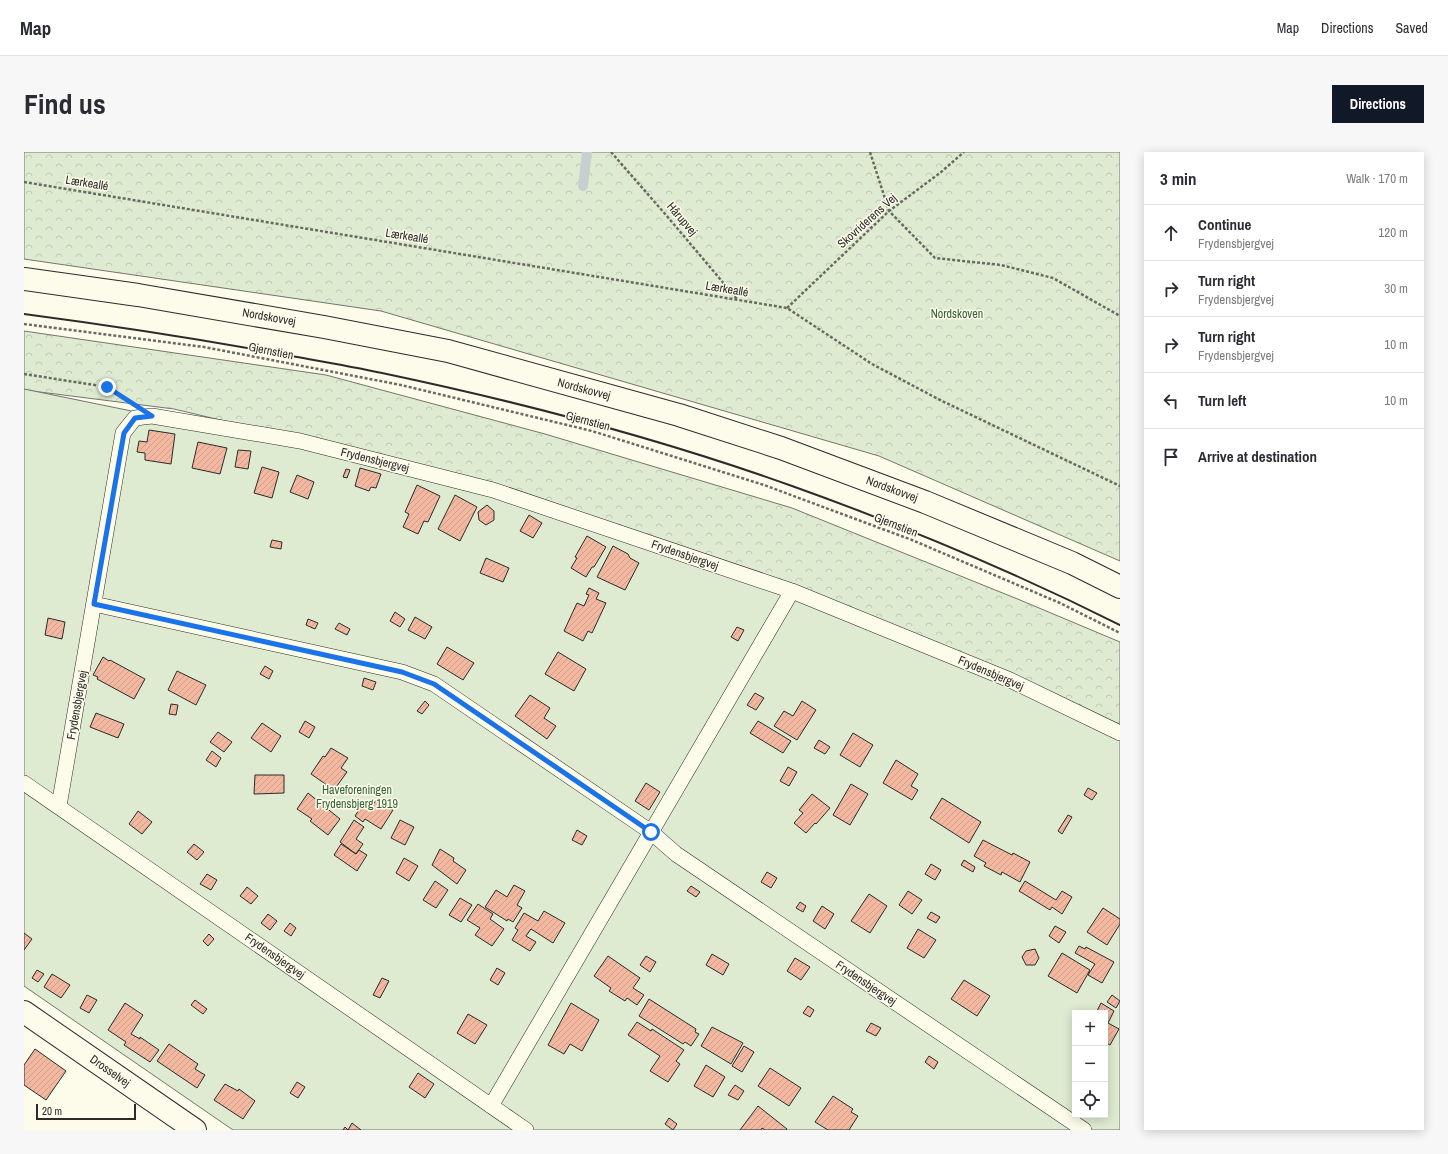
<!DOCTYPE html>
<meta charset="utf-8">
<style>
:root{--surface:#fff;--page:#f7f7f7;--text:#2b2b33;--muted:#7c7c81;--line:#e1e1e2;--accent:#111827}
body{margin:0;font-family:"Archivo Narrow",sans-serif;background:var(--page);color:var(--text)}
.controls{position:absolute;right:12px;bottom:12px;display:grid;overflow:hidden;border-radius:0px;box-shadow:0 2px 10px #0003}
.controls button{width:36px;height:36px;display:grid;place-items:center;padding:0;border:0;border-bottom:1px solid var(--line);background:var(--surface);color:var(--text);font:20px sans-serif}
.scale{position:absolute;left:12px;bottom:10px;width:100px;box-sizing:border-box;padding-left:4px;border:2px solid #2b2b2b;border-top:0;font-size:11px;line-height:14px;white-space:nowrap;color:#2b2b2b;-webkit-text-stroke:3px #fdfbea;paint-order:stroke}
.stop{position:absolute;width:12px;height:12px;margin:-9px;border:3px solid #1a73e8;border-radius:50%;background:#fff}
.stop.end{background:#1a73e8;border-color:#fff;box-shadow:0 1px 4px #0008}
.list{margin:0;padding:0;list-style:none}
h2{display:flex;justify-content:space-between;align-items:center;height:52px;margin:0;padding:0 16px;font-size:17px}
h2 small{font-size:13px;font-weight:400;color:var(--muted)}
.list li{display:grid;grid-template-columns:26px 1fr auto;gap:12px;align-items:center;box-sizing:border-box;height:56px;padding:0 16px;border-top:1px solid var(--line)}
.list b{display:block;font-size:15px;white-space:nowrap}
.list p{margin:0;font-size:13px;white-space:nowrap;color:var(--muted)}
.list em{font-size:13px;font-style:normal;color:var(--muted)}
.icon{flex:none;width:22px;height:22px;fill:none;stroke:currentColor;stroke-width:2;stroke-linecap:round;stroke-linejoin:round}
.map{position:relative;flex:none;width:1096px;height:978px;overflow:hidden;border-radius:0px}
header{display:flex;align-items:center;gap:24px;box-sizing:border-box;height:56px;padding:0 20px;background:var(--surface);border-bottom:1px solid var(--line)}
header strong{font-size:19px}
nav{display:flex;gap:22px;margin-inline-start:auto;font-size:14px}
.intro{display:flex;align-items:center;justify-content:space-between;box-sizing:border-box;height:96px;padding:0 24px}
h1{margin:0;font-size:28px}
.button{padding:10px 18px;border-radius:0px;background:var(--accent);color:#fff;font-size:14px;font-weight:700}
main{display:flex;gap:24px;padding:0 24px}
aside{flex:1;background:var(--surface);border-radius:0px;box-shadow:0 2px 10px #0003}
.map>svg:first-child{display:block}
.forest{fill:url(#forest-crowns);stroke:#74746e}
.garden{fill:#deebd1;stroke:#74746e;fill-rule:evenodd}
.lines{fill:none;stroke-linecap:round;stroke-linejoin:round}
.stream{stroke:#c7d0d0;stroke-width:10}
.building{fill:url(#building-hatch);stroke:#2b2b2b}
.service-casing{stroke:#2b2b2b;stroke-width:16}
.minor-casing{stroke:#2b2b2b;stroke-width:24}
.tertiary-casing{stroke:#2b2b2b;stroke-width:24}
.path{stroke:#6a6964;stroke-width:2.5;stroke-dasharray:3 2;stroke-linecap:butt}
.service{stroke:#fdfbea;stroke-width:15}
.minor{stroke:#fdfbea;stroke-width:22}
.tertiary{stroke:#fdfbea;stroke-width:22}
.wall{stroke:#2b2b2b;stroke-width:2}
.route{stroke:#1a73e8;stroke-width:5}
.labels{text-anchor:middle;stroke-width:3;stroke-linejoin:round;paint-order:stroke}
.street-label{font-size:12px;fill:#2b2b2b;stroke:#fdfbea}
.park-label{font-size:12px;fill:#34623c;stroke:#fdfbea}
</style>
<header>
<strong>Map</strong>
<nav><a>Map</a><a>Directions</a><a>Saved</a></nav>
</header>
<div class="intro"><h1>Find us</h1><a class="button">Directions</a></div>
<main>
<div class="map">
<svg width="1096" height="978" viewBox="0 0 1096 978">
<defs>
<pattern id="forest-crowns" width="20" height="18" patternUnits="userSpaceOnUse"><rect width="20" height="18" fill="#deebd1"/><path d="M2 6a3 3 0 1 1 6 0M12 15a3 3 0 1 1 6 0" fill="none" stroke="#bfcab4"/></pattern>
<pattern id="building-hatch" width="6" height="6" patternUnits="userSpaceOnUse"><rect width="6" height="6" fill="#f2b8a0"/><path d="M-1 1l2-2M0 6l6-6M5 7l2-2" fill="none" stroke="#d09e8a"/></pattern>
</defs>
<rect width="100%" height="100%" fill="#fdfbea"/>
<path class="forest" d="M 0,0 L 1096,0 L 1096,409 L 855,304 L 357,159 L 0,107 Z
M 0,179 L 302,223 L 521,282 L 768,356 L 996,448 L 1096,490 L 1096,574 L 469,333 L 150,257 L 0,238 Z"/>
<path class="garden" d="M 0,237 L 469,333 L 770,432 L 1096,574 L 1096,978 L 209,978 L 0,834 ZM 1051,861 L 1081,861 L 1081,963 L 1051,963 Z"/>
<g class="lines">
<path class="stream" d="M 559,34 L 563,0"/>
</g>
<path class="building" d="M 125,278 L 151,282 L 147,312 L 121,308 L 121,301 L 113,300 L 115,289 L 123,290 Z
M 174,290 L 203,296 L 196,322 L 168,316 Z
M 214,298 L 227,299 L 224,317 L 211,315 Z
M 238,315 L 255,320 L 248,346 L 230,341 Z
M 336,316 L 357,322 L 352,336 L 347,335 L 345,339 L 331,334 Z
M 322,317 L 326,318 L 323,326 L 319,325 Z
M 273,323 L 290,330 L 284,347 L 266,340 Z
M 393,333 L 416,344 L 404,370 L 400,369 L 394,382 L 379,375 L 385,362 L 381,360 Z
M 431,343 L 453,355 L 436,389 L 414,377 Z
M 463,353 L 470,359 L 470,368 L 462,373 L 455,368 L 454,360 Z
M 505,363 L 518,371 L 509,386 L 496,379 Z
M 563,384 L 582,395 L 570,415 L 568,415 L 562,425 L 547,416 L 553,406 L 551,405 Z
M 248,388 L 258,390 L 257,397 L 246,395 Z
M 589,394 L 604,402 L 606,406 L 615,411 L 601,438 L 573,425 Z
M 462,406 L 485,416 L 479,430 L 456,421 Z
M 565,436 L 575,441 L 572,447 L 582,451 L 568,481 L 564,479 L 559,489 L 540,479 L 553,451 L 560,454 L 565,443 L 562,442 Z
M 371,460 L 381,467 L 376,475 L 366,469 Z
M 391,465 L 408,475 L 401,487 L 384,478 Z
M 24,466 L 41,470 L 38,487 L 21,483 Z
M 284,467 L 294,471 L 291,477 L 282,473 Z
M 315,471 L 326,477 L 323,483 L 311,477 Z
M 713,475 L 720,478 L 714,489 L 707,485 Z
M 423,495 L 450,511 L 439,528 L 413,512 Z
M 534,500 L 562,517 L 550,539 L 521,522 Z
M 79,505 L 85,509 L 86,508 L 121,527 L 110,547 L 73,527 L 74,525 L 69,523 Z
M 241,514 L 249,519 L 245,527 L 236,522 Z
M 153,519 L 182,533 L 172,553 L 144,538 Z
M 340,526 L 352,530 L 349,538 L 338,534 Z
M 731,541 L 740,546 L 732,558 L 723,553 Z
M 506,543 L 526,556 L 520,566 L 532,574 L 523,587 L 491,564 Z
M 401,549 L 405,553 L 398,562 L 393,559 Z
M 778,549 L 792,558 L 773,588 L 750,574 L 760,559 L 769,564 Z
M 147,552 L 154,553 L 152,563 L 145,562 Z
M 72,561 L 100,572 L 94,586 L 66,575 Z
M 281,569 L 291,575 L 285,586 L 275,580 Z
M 734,569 L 767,589 L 759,601 L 726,581 Z
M 238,571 L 257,584 L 247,600 L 227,586 Z
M 194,580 L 208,590 L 200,600 L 186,590 Z
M 829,581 L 849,593 L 836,615 L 816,603 Z
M 795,588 L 806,595 L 801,602 L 790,596 Z
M 307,596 L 324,606 L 317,616 L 323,620 L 310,638 L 287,622 L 299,604 L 301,605 Z
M 188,599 L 197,606 L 192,615 L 182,608 Z
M 872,608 L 894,622 L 887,634 L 894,638 L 888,648 L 859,631 Z
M 764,615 L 773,620 L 765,634 L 756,629 Z
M 231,623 L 260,623 L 260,641 L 230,642 Z
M 622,631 L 636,640 L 625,658 L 611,649 Z
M 827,632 L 844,642 L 826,673 L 809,663 Z
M 1064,636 L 1073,641 L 1068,648 L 1060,643 Z
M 284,641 L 316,667 L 304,683 L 286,669 L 288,667 L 273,657 Z
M 788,642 L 806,656 L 792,672 L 791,671 L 782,681 L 770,671 L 779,661 L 775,658 Z
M 918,646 L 957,670 L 945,691 L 906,666 Z
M 353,647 L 369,658 L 357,677 L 341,667 L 339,670 L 331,664 L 340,650 L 347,655 Z
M 114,659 L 128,670 L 118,682 L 105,672 Z
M 1044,663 L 1048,665 L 1038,682 L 1034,679 Z
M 330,668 L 340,675 L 332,687 L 339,692 L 332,702 L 316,690 Z
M 376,668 L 390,675 L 381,693 L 367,686 Z
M 553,678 L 563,684 L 558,693 L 548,688 Z
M 959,688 L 988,703 L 989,701 L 1006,710 L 996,730 L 978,720 L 977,723 L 960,714 L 962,711 L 950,704 Z
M 170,692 L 180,700 L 173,708 L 163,700 Z
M 317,692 L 332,702 L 335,698 L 343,703 L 333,719 L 310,703 Z
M 416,697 L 430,706 L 429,709 L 442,718 L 433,732 L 408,713 Z
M 380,706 L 394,714 L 385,729 L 372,721 Z
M 940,708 L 951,715 L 949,720 L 937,713 Z
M 907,712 L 917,718 L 911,728 L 901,722 Z
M 743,720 L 753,726 L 747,736 L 737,730 Z
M 183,722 L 193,728 L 187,738 L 176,732 Z
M 411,729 L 424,738 L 412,756 L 399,748 Z
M 1001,729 L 1032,748 L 1038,739 L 1048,745 L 1038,762 L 1028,755 L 1026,758 L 995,739 Z
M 490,733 L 501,739 L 493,753 L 498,756 L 489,770 L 484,767 L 483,769 L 461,755 L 472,738 L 483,745 Z
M 667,734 L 676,740 L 672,745 L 663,739 Z
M 223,735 L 234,744 L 227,752 L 216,744 Z
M 884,739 L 898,748 L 888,762 L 875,753 Z
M 845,742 L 863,754 L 846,781 L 827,769 Z
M 436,746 L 448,753 L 437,770 L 425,763 Z
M 776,750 L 782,754 L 779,760 L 772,756 Z
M 454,752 L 469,762 L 466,767 L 480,777 L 468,794 L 451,783 L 456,776 L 443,768 Z
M 798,754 L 810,762 L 801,777 L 789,769 Z
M 1079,756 L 1096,767 L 1096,772 L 1083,793 L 1063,780 Z
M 520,759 L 541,771 L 529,791 L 507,777 L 502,784 L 512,790 L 506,799 L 488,788 L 494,778 L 491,776 L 500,761 L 514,769 Z
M 907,760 L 916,765 L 912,771 L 903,766 Z
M 244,762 L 253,769 L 246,778 L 237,771 Z
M 266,771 L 272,776 L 267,784 L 260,779 Z
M 1031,774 L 1042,780 L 1035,791 L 1025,784 Z
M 894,777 L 912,788 L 900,806 L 883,796 Z
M 0,781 L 8,787 L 0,798 Z
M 185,782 L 190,787 L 184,794 L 179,789 Z
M 1055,794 L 1061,797 L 1062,795 L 1090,810 L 1078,831 L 1064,823 L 1071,812 L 1051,801 Z
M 1011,797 L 1015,806 L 1011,813 L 1002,813 L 998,805 L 1002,799 Z
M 1038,801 L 1066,818 L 1053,841 L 1024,824 Z
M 688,802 L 705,812 L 699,823 L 682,813 Z
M 584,804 L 616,826 L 609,836 L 620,843 L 613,853 L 603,846 L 601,849 L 585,839 L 587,836 L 570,824 Z
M 622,804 L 632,810 L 626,820 L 616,813 Z
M 771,806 L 786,815 L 777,828 L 763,819 Z
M 473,816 L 481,821 L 474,833 L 466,828 Z
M 13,818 L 20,822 L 14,830 L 8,826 Z
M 28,822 L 46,833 L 37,846 L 20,835 Z
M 358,826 L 365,829 L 356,846 L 349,843 Z
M 940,828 L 966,844 L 953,864 L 927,847 Z
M 63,843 L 73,848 L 65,861 L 56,856 Z
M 1088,843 L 1096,849 L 1092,856 L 1083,850 Z
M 625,847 L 672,877 L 671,880 L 675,882 L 667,894 L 661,890 L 659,892 L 615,864 Z
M 171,848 L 183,857 L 179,862 L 167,853 Z
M 101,851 L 119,863 L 107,882 L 116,887 L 116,885 L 135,898 L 126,910 L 100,893 L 102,890 L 84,878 Z
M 547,851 L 575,868 L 558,899 L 546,892 L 540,902 L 524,893 Z
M 1077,851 L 1090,859 L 1084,871 L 1095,877 L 1086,893 L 1081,890 L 1081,861 L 1072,861 Z
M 784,854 L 790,858 L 786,865 L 779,861 Z
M 444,862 L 463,873 L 451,892 L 433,881 Z
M 613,870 L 627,879 L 628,877 L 660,898 L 652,909 L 656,912 L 644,930 L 626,919 L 636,904 L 604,883 Z
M 847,871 L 857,876 L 852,884 L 842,879 Z
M 688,875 L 719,891 L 707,912 L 677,894 Z
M 145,892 L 174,912 L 171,917 L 181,923 L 173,936 L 133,909 Z
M 720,894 L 730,900 L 718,920 L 708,914 Z
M 11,897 L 42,919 L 22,948 L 0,933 L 0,913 Z
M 905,904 L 914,910 L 910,917 L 901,910 Z
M 682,913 L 701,925 L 689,945 L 670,934 Z
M 746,916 L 777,936 L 765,954 L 734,934 Z
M 394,921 L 410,932 L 401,946 L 385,935 Z
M 273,930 L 281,935 L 274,946 L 266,941 Z
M 201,932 L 214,939 L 215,937 L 231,949 L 219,967 L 190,948 Z
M 711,933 L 720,939 L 714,948 L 704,943 Z
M 809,944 L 829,957 L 827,960 L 834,964 L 825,978 L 804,978 L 791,970 Z
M 734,954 L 763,977 L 762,978 L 741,978 L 738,976 L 737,978 L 716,978 Z
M 645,966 L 653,972 L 649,978 L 641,972 Z
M 328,971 L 337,978 L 319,978 L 321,975 L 324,978 Z"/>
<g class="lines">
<defs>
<path id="service" d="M 70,452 L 378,520 L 410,532 L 627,680 L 652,702 L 1060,978
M 0,631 L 502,978
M 35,654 L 99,281 L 111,266 L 128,264 L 276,289 L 469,338 L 768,439 L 986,528 L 1096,581
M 467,954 L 768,439"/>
<path id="minor" d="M 0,860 L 171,978"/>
<path id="tertiary" d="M 0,127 L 114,143 L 300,175 L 424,199 L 655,263 L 757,296 L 901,350 L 1048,411 L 1096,435"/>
</defs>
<use href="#service" class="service-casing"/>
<use href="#minor" class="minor-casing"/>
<use href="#tertiary" class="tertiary-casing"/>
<path class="path" d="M 587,0 L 642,63 L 713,147
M 846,0 L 865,59 L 911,106 L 977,113 L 1029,126 L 1096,164
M 0,30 L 763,156 L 848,212 L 916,248 L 1096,334
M 763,156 L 865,59 L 916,21 L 940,0
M 0,172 L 180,195 L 377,233 L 568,279 L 740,333 L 888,388 L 1036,451 L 1096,481
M 0,222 L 83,235 L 98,244"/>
<use href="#service" class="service"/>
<use href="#minor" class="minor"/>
<use href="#tertiary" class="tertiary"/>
<path class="wall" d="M 0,162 C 91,174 182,188 273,205 C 301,210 330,215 358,221 C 496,250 634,286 768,334 C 880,374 990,420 1096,473"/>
</g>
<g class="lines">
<path class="route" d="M 83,235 L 128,264 L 111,266 L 100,281 L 70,452 L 378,520 L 410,532 L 627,680"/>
</g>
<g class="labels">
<g class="street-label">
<text transform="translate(63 31) rotate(9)" y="4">Lærkeallé</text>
<text transform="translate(658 67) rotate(50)" y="4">Hårupvej</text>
<text transform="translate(843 69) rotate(-42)" y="4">Skovriderens Vej</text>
<text transform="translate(383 84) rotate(9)" y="4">Lærkeallé</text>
<text transform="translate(703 137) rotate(10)" y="4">Lærkeallé</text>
<text transform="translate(245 165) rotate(10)" y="4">Nordskovvej</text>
<text transform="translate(247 199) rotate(11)" y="4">Gjernstien</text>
<text transform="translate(560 237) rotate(15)" y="4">Nordskovvej</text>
<text transform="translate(564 269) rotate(15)" y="4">Gjernstien</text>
<text transform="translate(351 308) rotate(14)" y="4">Frydensbjergvej</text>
<text transform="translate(868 337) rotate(20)" y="4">Nordskovvej</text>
<text transform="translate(872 373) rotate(21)" y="4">Gjernstien</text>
<text transform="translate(661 403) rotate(19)" y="4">Frydensbjergvej</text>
<text transform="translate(967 521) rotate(23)" y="4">Frydensbjergvej</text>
<text transform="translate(53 553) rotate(-80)" y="4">Frydensbjergvej</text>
<text transform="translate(251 804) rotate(35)" y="4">Frydensbjergvej</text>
<text transform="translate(842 831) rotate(34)" y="4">Frydensbjergvej</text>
<text transform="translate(86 919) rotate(35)" y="4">Drosselvej</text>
</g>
<g class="park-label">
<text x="933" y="166">Nordskoven</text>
<text x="333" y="642">Haveforeningen<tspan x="333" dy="14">Frydensbjerg 1919</tspan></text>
</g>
</g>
</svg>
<div class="controls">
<button>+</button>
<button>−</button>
<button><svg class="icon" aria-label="locate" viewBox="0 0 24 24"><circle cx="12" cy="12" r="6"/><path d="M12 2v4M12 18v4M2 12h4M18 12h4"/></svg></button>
</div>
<div class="scale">20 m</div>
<div class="stop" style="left:627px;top:680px"></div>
<div class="stop end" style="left:83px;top:235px"></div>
</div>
<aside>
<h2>3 min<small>Walk · 170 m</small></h2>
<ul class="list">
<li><svg class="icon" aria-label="ahead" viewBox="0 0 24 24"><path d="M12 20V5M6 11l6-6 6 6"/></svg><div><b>Continue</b><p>Frydensbjergvej</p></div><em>120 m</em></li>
<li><svg class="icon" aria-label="right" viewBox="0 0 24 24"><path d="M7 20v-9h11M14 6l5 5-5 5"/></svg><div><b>Turn right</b><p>Frydensbjergvej</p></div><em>30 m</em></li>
<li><svg class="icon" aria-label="right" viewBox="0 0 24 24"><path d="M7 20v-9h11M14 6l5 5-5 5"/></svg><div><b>Turn right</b><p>Frydensbjergvej</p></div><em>10 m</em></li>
<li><svg class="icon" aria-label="left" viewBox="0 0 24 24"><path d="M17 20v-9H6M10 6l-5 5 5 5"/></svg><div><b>Turn left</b></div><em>10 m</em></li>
<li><svg class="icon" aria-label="arrive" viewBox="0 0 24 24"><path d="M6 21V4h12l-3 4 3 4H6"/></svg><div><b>Arrive at destination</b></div></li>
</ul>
</aside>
</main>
